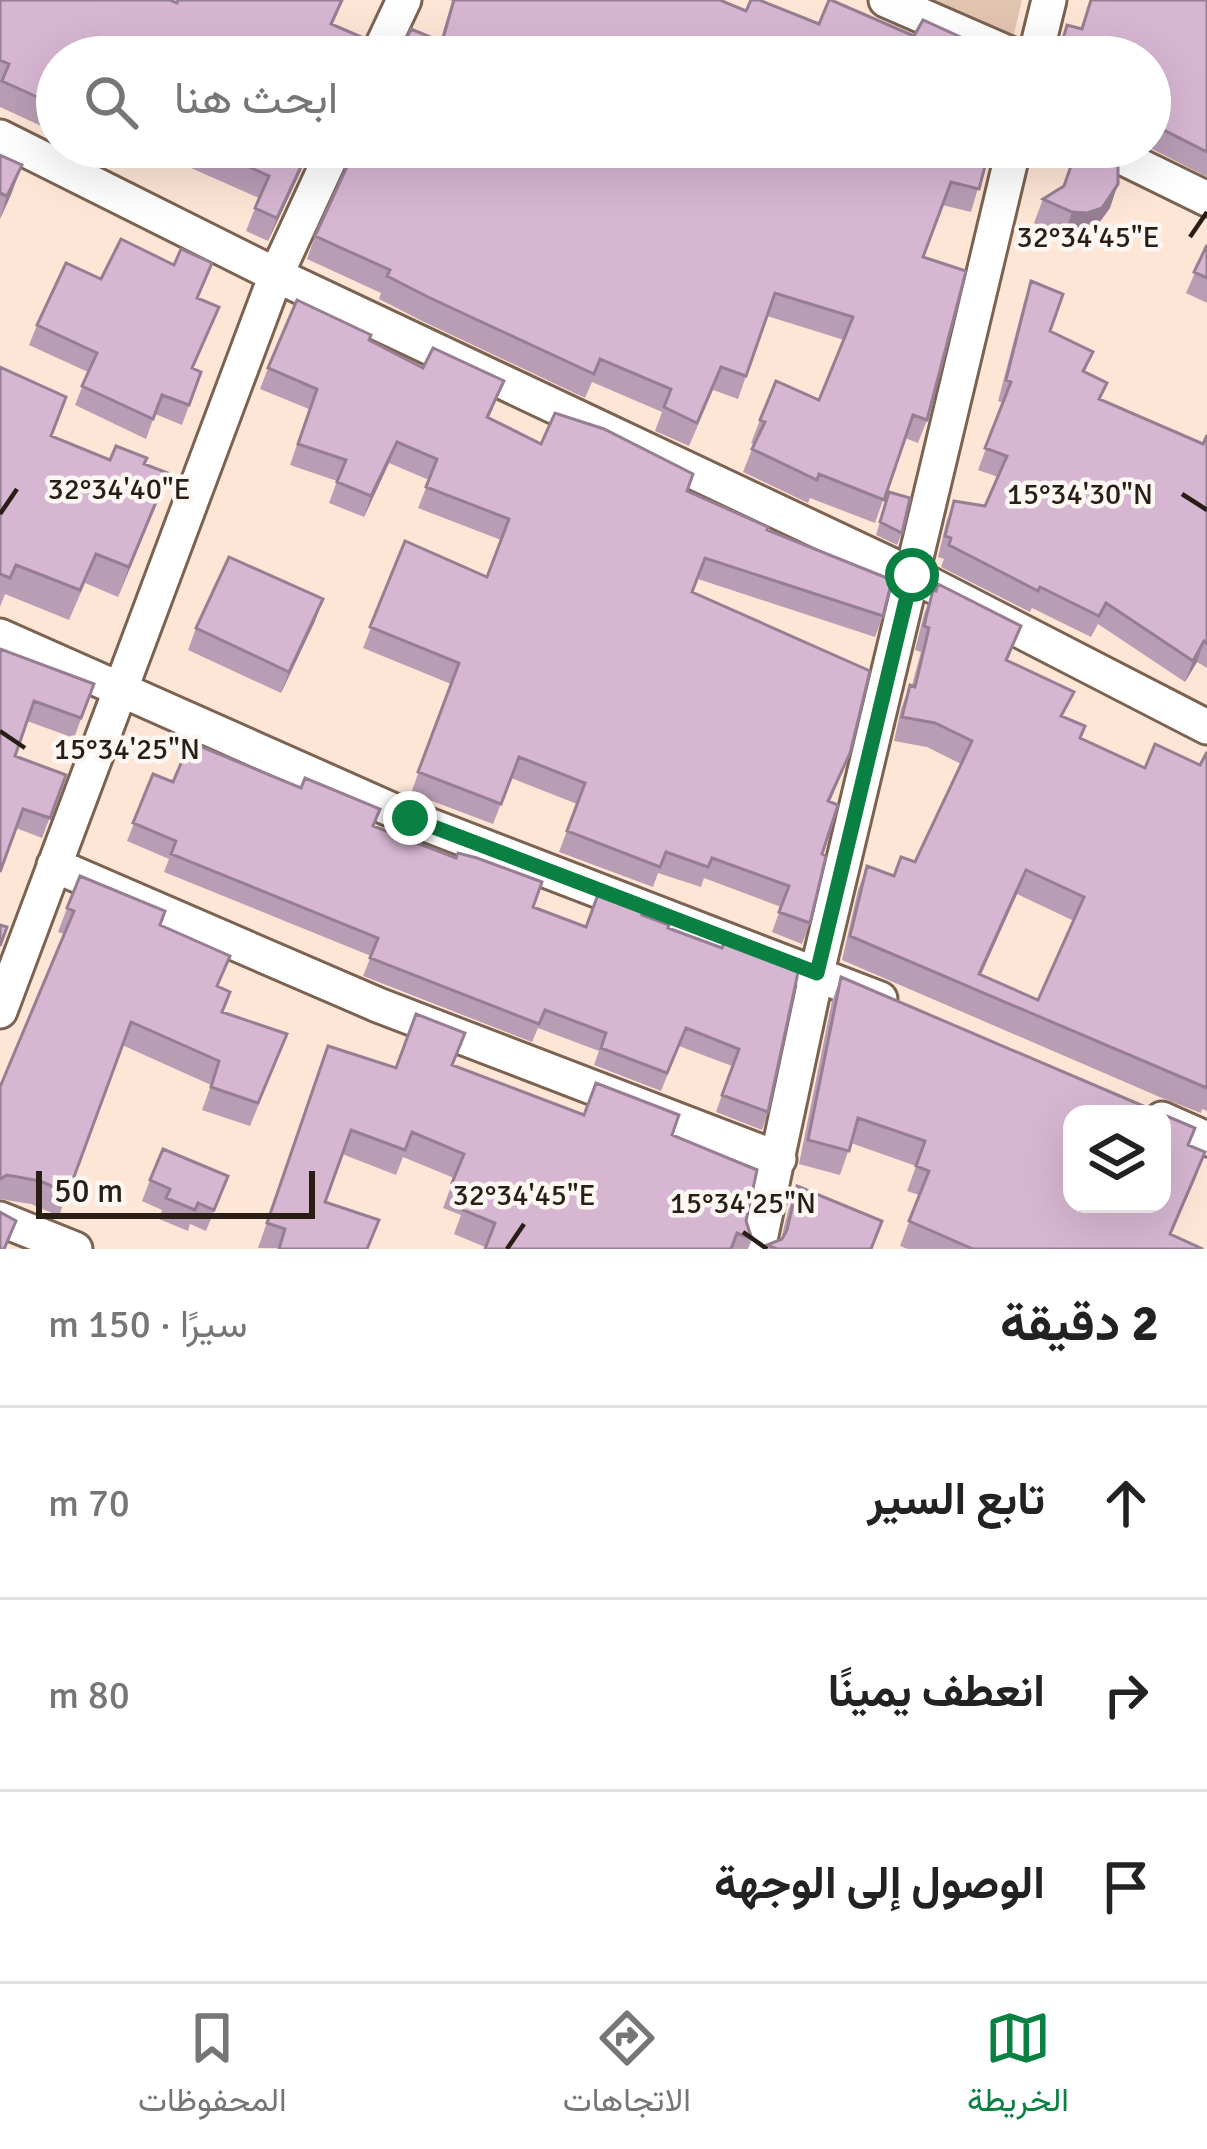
<!DOCTYPE html>
<html lang="ar">
<meta charset="utf-8">
<style>
:root{--surface:#fff;--page:#f2f2f2;--text:#222;--muted:#767676;--line:#e0e0e0;--accent:#0b8043}
body{margin:0;font-family:Signika,Vazirmatn,sans-serif;background:var(--page);color:var(--text);direction:rtl}
.controls{position:absolute;right:36px;bottom:36px;display:grid;overflow:hidden;border-radius:24px;box-shadow:0 12px 48px #0002}
.controls button{width:108px;height:108px;display:grid;place-items:center;padding:0;border:0;border-bottom:3px solid var(--line);background:var(--surface);color:var(--text);font:60px sans-serif}
.scale{position:absolute;left:36px;bottom:30px;width:279px;box-sizing:border-box;padding-left:12px;border:6px solid #281e16;border-top:0;font-size:33px;line-height:42px;white-space:nowrap;color:#281e16;-webkit-text-stroke:9px #fdf7f3;paint-order:stroke}
.stop{position:absolute;width:36px;height:36px;margin:-27px;border:9px solid #0b8043;border-radius:50%;background:#fff}
.stop.end{background:#0b8043;border-color:#fff;box-shadow:0 3px 12px #0008}
.list{margin:0;padding:0;list-style:none}
h2{display:flex;justify-content:space-between;align-items:center;height:156px;margin:0;padding:0 48px;font-size:51px}
h2 small{font-size:39px;font-weight:400;color:var(--muted)}
.list li{display:grid;grid-template-columns:78px 1fr auto;gap:36px;align-items:center;box-sizing:border-box;height:192px;padding:0 48px;border-top:3px solid var(--line)}
.list b{display:block;font-size:45px;white-space:nowrap}
.list em{font-size:39px;font-style:normal;color:var(--muted)}
.icon{flex:none;width:66px;height:66px;fill:none;stroke:currentColor;stroke-width:2;stroke-linecap:round;stroke-linejoin:round}
.map{position:relative;flex:none;width:1207px;height:1249px;overflow:hidden;direction:ltr}
.search{position:absolute;background:var(--surface);box-shadow:0 12px 48px #0002;left:36px;right:36px;top:36px;height:132px;display:flex;align-items:center;gap:30px;box-sizing:border-box;padding:0 42px;border-radius:66px;color:var(--muted);font-size:45px}
.sheet{height:732px;background:var(--surface)}
nav{display:flex;justify-content:space-around;align-items:center;box-sizing:border-box;height:168px;border-top:3px solid var(--line);background:var(--surface);font-size:33px;color:var(--muted)}
nav a{display:grid;justify-items:center;gap:6px}
nav .on{color:var(--accent)}
.map>svg:first-child{display:block}
.green{fill:#e2c5b1}
.lines{fill:none;stroke-linecap:round;stroke-linejoin:round}
.street-casing{stroke:#7c6250;stroke-width:39}
.street{stroke:#fff;stroke-width:33}
.wall{fill:#b99db5;fill-rule:evenodd}
.shaded-wall{fill:#967f93}
.building{fill:#d7b6d2;stroke:#967f93;stroke-width:3;fill-rule:evenodd}
.route{stroke:#0b8043;stroke-width:15}
.ticks{fill:none;stroke:#281e16;stroke-width:4.5}
.ticks-label{font-size:30px;text-anchor:middle;fill:#281e16;stroke:#fdf7f3;stroke-width:9;stroke-linejoin:round;paint-order:stroke}
</style>
<div class="map">
<svg width="1207" height="1249" viewBox="0 0 1207 1249">
<rect width="100%" height="100%" fill="#fee6d6"/>
<path class="green" d="M 913,0 L 1022,0 L 1011,47 Z"/>
<g class="lines">
<defs>
<path id="street" d="M 886,0 L 1017,57
M 377,57 L 404,0
M 1035,57 L 1049,0
M 0,137 L 276,275 L 912,575 L 1207,727
M 1101,147 L 1207,199
M 0,636 L 410,818 L 880,999
M 54,865 L 378,1005 L 779,1159
M 0,1011 L 276,275 L 335,147
M 1162,1119 L 1207,1139
M 0,1219 L 75,1249
M 758,1249 L 817,972 L 1014,147"/>
</defs>
<use href="#street" class="street-casing"/>
<use href="#street" class="street"/>
</g>
<path class="wall" d="M 0,0 L 177,3 L 343,0 L 333,24 L 375,52 L 386,55 L 399,54 L 440,42 L 452,1 L 449,0 L 720,0 L 746,11 L 819,24 L 914,36 L 974,57 L 57,57 L 57,109 L 48,129 L 0,107 Z
M 1090,0 L 1207,0 L 1207,177 L 1148,147 L 1150,147 L 1150,57 L 1056,57 L 1067,25 L 1081,29 Z
M 178,147 L 312,147 L 268,241 L 246,231 L 259,198 L 173,160 Z
M 354,147 L 990,147 L 971,212 L 942,205 L 923,257 L 927,420 L 918,443 L 905,438 L 875,523 L 810,498 L 808,503 L 743,472 L 754,444 L 751,443 L 760,420 L 819,400 L 844,340 L 767,316 L 738,399 L 713,390 L 689,446 L 655,431 L 662,412 L 592,382 L 585,398 L 420,320 L 379,299 L 381,293 L 307,259 L 315,236 L 354,151 Z
M 0,155 L 22,165 L 0,219 Z
M 1043,199 L 1110,208 L 1093,231 L 1078,237 L 1064,236 L 1034,223 Z
M 1207,245 L 1207,303 L 1186,293 Z
M 101,279 L 198,298 L 219,307 L 193,369 L 201,372 L 182,425 L 155,414 L 146,439 L 75,405 L 88,372 L 29,345 L 37,325 Z
M 1031,281 L 1050,331 L 1093,352 L 1085,372 L 1101,400 L 1203,444 L 1207,435 L 1207,668 L 1197,662 L 1185,682 L 1098,624 L 1091,637 L 1032,608 L 1030,612 L 941,567 L 944,559 L 938,557 L 946,523 L 954,501 L 985,506 L 998,477 L 978,470 L 1003,403 L 998,401 L 1024,302 Z
M 370,340 L 423,368 L 504,381 L 489,418 L 541,444 L 687,491 L 767,530 L 883,616 L 875,637 L 698,579 L 693,592 L 850,753 L 830,802 L 810,923 L 802,944 L 772,932 L 781,907 L 704,878 L 701,887 L 658,873 L 653,887 L 559,852 L 577,804 L 511,778 L 493,824 L 411,793 L 451,684 L 363,648 L 405,541 L 487,577 L 501,540 L 418,508 L 429,480 L 389,463 L 364,517 L 329,503 L 337,481 L 290,465 L 309,409 L 260,389 L 268,368 Z
M 0,367 L 52,436 L 110,460 L 145,464 L 168,473 L 118,597 L 85,583 L 69,620 L 5,594 L 0,607 Z
M 889,492 L 902,533 L 897,545 L 876,535 Z
M 933,590 L 1012,650 L 1008,660 L 1064,717 L 1080,738 L 1145,768 L 1200,765 L 1207,752 L 1207,1111 L 1202,1109 L 1201,1113 L 1162,1098 L 842,960 L 858,890 L 867,866 L 894,876 L 915,862 L 961,764 L 927,747 L 894,741 L 901,709 L 910,685 L 912,685 L 921,652 L 915,650 L 924,614 ZM 1017,894 L 1074,921 L 1038,1000 L 981,975 Z
M 315,621 L 281,693 L 188,650 L 196,628 Z
M 0,649 L 94,684 L 74,738 L 27,721 L 15,756 L 66,775 L 42,838 L 16,828 Z
M 153,774 L 173,782 L 374,826 L 533,907 L 586,927 L 642,915 L 668,928 L 722,948 L 768,1112 L 762,1130 L 716,1112 L 732,1066 L 679,1046 L 661,1091 L 594,1065 L 599,1051 L 538,1028 L 532,1042 L 363,976 L 371,956 L 164,872 L 169,859 L 127,841 Z
M 67,908 L 160,925 L 218,987 L 223,1012 L 278,1057 L 250,1126 L 202,1110 L 211,1085 L 122,1045 L 59,1216 L 31,1204 L 0,1199 L 0,1087 L 64,934 L 58,932 Z
M 841,977 L 1188,1145 L 1196,1177 L 1171,1235 L 1203,1249 L 908,1249 L 900,1246 L 919,1195 L 907,1191 L 916,1166 L 851,1143 L 840,1175 L 799,1164 L 832,1001 Z
M 328,1046 L 396,1068 L 452,1065 L 584,1115 L 672,1135 L 746,1221 L 752,1239 L 748,1249 L 484,1249 L 485,1247 L 454,1234 L 461,1215 L 443,1208 L 454,1178 L 403,1157 L 396,1175 L 342,1154 L 325,1202 L 368,1249 L 258,1248 Z
M 228,1176 L 206,1231 L 190,1224 L 188,1231 L 159,1219 L 162,1210 L 142,1201 L 150,1180 Z
M 797,1186 L 882,1221 L 872,1249 L 766,1249 L 767,1245 L 781,1239 L 788,1211 Z"/>
<path class="shaded-wall" d="M 310,147 L 312,147 L 268,241 L 277,218 Z
M 22,165 L 11,195 L 0,219 L 7,196 Z
M 1118,184 L 1110,208 L 1093,231 L 1078,237 L 1064,236 L 1072,212 Z
M 397,442 L 389,463 L 364,517 L 371,496 Z
M 168,473 L 157,503 L 118,597 L 129,567 Z
M 323,599 L 315,621 L 281,693 L 289,672 Z
M 1204,641 L 1197,662 L 1185,682 L 1193,661 Z
M 1026,870 L 1017,894 L 974,989 L 979,974 Z
M 1205,1152 L 1196,1177 L 1164,1249 Z"/>
<path class="building" d="M 0,0 L 170,0 L 177,3 L 178,0 L 342,0 L 331,24 L 366,39 L 375,52 L 386,55 L 399,54 L 411,29 L 442,42 L 454,0 L 720,0 L 746,11 L 751,0 L 759,0 L 819,24 L 829,0 L 831,0 L 914,36 L 923,20 L 978,45 L 974,57 L 57,57 L 57,106 L 2,81 L 9,64 L 0,60 Z
M 1091,0 L 1207,0 L 1207,152 L 1150,123 L 1150,57 L 1058,57 L 1067,25 L 1082,29 Z
M 205,147 L 310,147 L 277,218 L 255,208 L 269,176 Z
M 356,147 L 990,147 L 979,189 L 951,182 L 923,257 L 966,271 L 927,420 L 913,415 L 884,500 L 819,474 L 817,480 L 752,449 L 765,422 L 760,420 L 776,381 L 819,400 L 853,317 L 775,293 L 746,376 L 721,367 L 697,423 L 664,407 L 671,389 L 600,359 L 594,374 L 428,297 L 387,276 L 390,270 L 315,236 Z
M 1118,152 L 1118,184 L 1102,208 L 1087,213 L 1072,212 L 1043,199 L 1064,186 L 1071,166 L 1096,165 Z
M 0,155 L 22,165 L 7,196 L 0,193 Z
M 121,239 L 174,265 L 181,249 L 212,263 L 197,298 L 219,307 L 192,368 L 201,372 L 189,405 L 162,395 L 153,419 L 82,386 L 97,353 L 37,325 L 66,263 L 101,279 Z
M 1207,245 L 1207,278 L 1194,272 Z
M 1031,281 L 1063,294 L 1050,331 L 1093,352 L 1083,371 L 1107,383 L 1099,399 L 1203,444 L 1207,435 L 1207,643 L 1204,641 L 1193,661 L 1106,603 L 1099,616 L 1040,587 L 1038,591 L 949,545 L 951,538 L 945,536 L 954,501 L 985,506 L 1007,456 L 985,448 L 1011,382 L 1006,380 Z
M 297,300 L 371,335 L 369,340 L 423,368 L 433,348 L 504,381 L 487,417 L 541,444 L 555,413 L 604,429 L 693,474 L 687,491 L 768,527 L 767,530 L 892,580 L 883,616 L 705,558 L 692,592 L 870,671 L 850,753 L 828,801 L 838,805 L 822,854 L 826,856 L 810,923 L 779,912 L 789,886 L 712,858 L 708,867 L 666,852 L 660,867 L 567,831 L 585,783 L 519,757 L 501,804 L 418,772 L 459,663 L 370,627 L 405,541 L 487,577 L 509,519 L 426,487 L 437,459 L 397,442 L 371,496 L 337,482 L 346,460 L 298,444 L 317,389 L 268,368 Z
M 0,367 L 66,397 L 51,436 L 110,460 L 116,446 L 147,458 L 144,464 L 168,473 L 129,567 L 96,554 L 80,590 L 16,565 L 10,578 L 0,574 Z
M 889,492 L 910,498 L 902,533 L 880,522 Z
M 229,557 L 323,599 L 289,672 L 196,628 Z
M 938,584 L 1021,626 L 1006,660 L 1074,692 L 1061,716 L 1085,726 L 1080,738 L 1145,768 L 1155,744 L 1200,765 L 1207,752 L 1207,1088 L 850,936 L 867,866 L 894,876 L 901,857 L 915,862 L 972,741 L 935,723 L 902,717 L 910,685 L 915,687 L 929,628 L 924,626 L 933,590 L 936,591 ZM 1026,870 L 1084,897 L 1038,1000 L 979,974 Z
M 0,649 L 94,684 L 81,718 L 34,701 L 15,756 L 66,775 L 50,818 L 23,809 L 0,872 Z
M 190,742 L 301,788 L 305,778 L 380,809 L 373,826 L 456,858 L 458,853 L 477,858 L 542,882 L 533,907 L 586,927 L 599,892 L 644,909 L 642,915 L 669,925 L 668,928 L 722,948 L 725,940 L 799,968 L 768,1112 L 722,1095 L 739,1049 L 686,1028 L 667,1073 L 601,1048 L 606,1033 L 545,1010 L 539,1024 L 370,958 L 378,938 L 171,854 L 176,841 L 133,823 L 153,774 L 173,782 Z
M 80,876 L 165,911 L 160,925 L 230,956 L 217,986 L 230,992 L 222,1012 L 287,1034 L 258,1103 L 211,1087 L 219,1061 L 131,1022 L 68,1193 L 40,1181 L 7,1175 L 0,1179 L 0,1087 L 74,911 L 67,908 Z
M 0,925 L 7,927 L 0,946 Z
M 841,977 L 1162,1114 L 1072,1114 L 1072,1204 L 1162,1204 L 1162,1114 L 1195,1128 L 1188,1145 L 1205,1152 L 1170,1234 L 1203,1249 L 973,1249 L 909,1221 L 929,1171 L 916,1166 L 925,1141 L 858,1118 L 849,1151 L 808,1140 Z
M 416,1014 L 465,1033 L 452,1065 L 584,1115 L 596,1083 L 679,1115 L 672,1135 L 757,1170 L 746,1221 L 752,1239 L 737,1233 L 731,1249 L 485,1249 L 495,1223 L 463,1210 L 471,1191 L 452,1183 L 464,1154 L 412,1132 L 405,1150 L 351,1130 L 325,1202 L 379,1220 L 367,1249 L 279,1249 L 285,1229 L 267,1223 L 328,1046 L 396,1068 Z
M 163,1149 L 228,1176 L 214,1210 L 198,1203 L 195,1210 L 166,1198 L 170,1189 L 150,1180 Z
M 797,1186 L 882,1221 L 871,1249 L 777,1249 L 767,1245 L 782,1239 L 787,1230 Z
M 0,1212 L 16,1221 L 4,1249 L 0,1249 Z"/>
<g class="lines">
<path class="route" d="M 410,818 L 817,973 L 912,575"/>
</g>
<path class="ticks" d="M 1190,237 L 1207,212M 1182,494 L 1207,510M 0,514 L 17,489M 0,731 L 25,748M 743,1232 L 767,1249M 507,1249 L 524,1224"/>
<g class="ticks-label">
<text x="1088" y="247">32°34'45"E</text>
<text x="119" y="499">32°34'40"E</text>
<text x="1080" y="504">15°34'30"N</text>
<text x="127" y="759">15°34'25"N</text>
<text x="524" y="1205">32°34'45"E</text>
<text x="743" y="1213">15°34'25"N</text>
</g>
</svg>
<div class="controls">
<button><svg class="icon" aria-label="layers" viewBox="0 0 24 24"><path d="M12 4l9 5-9 5-9-5zM3 14l9 5 9-5"/></svg></button>
</div>
<div class="scale">50 m</div>
<div class="stop" style="left:912px;top:575px"></div>
<div class="stop end" style="left:410px;top:818px"></div>
<div class="search"><svg class="icon" aria-label="search" viewBox="0 0 24 24"><circle cx="10" cy="10" r="6"/><path d="M15 15l6 6"/></svg>ابحث هنا</div>
</div>
<section class="sheet">
<h2>2 دقيقة<small>سيرًا · 150 m</small></h2>
<ul class="list">
<li><svg class="icon" aria-label="ahead" viewBox="0 0 24 24"><path d="M12 20V5M6 11l6-6 6 6"/></svg><div><b>تابع السير</b></div><em>70 m</em></li>
<li><svg class="icon" aria-label="right" viewBox="0 0 24 24"><path d="M7 20v-9h11M14 6l5 5-5 5"/></svg><div><b>انعطف يمينًا</b></div><em>80 m</em></li>
<li><svg class="icon" aria-label="arrive" viewBox="0 0 24 24"><path d="M6 21V4h12l-3 4 3 4H6"/></svg><div><b>الوصول إلى الوجهة</b></div></li>
</ul>
</section>
<nav>
<a class="on"><svg class="icon" aria-label="map" viewBox="0 0 24 24"><path d="M3 6l6-2 6 2 6-2v14l-6 2-6-2-6 2zM9 4v14M15 6v14"/></svg>الخريطة</a>
<a><svg class="icon" aria-label="directions" viewBox="0 0 24 24"><path d="M12 3l9 9-9 9-9-9zM9 14v-3h6M13 9l2 2-2 2"/></svg>الاتجاهات</a>
<a><svg class="icon" aria-label="saved" viewBox="0 0 24 24"><path d="M7 4h10v16l-5-4-5 4z"/></svg>المحفوظات</a>
</nav>
